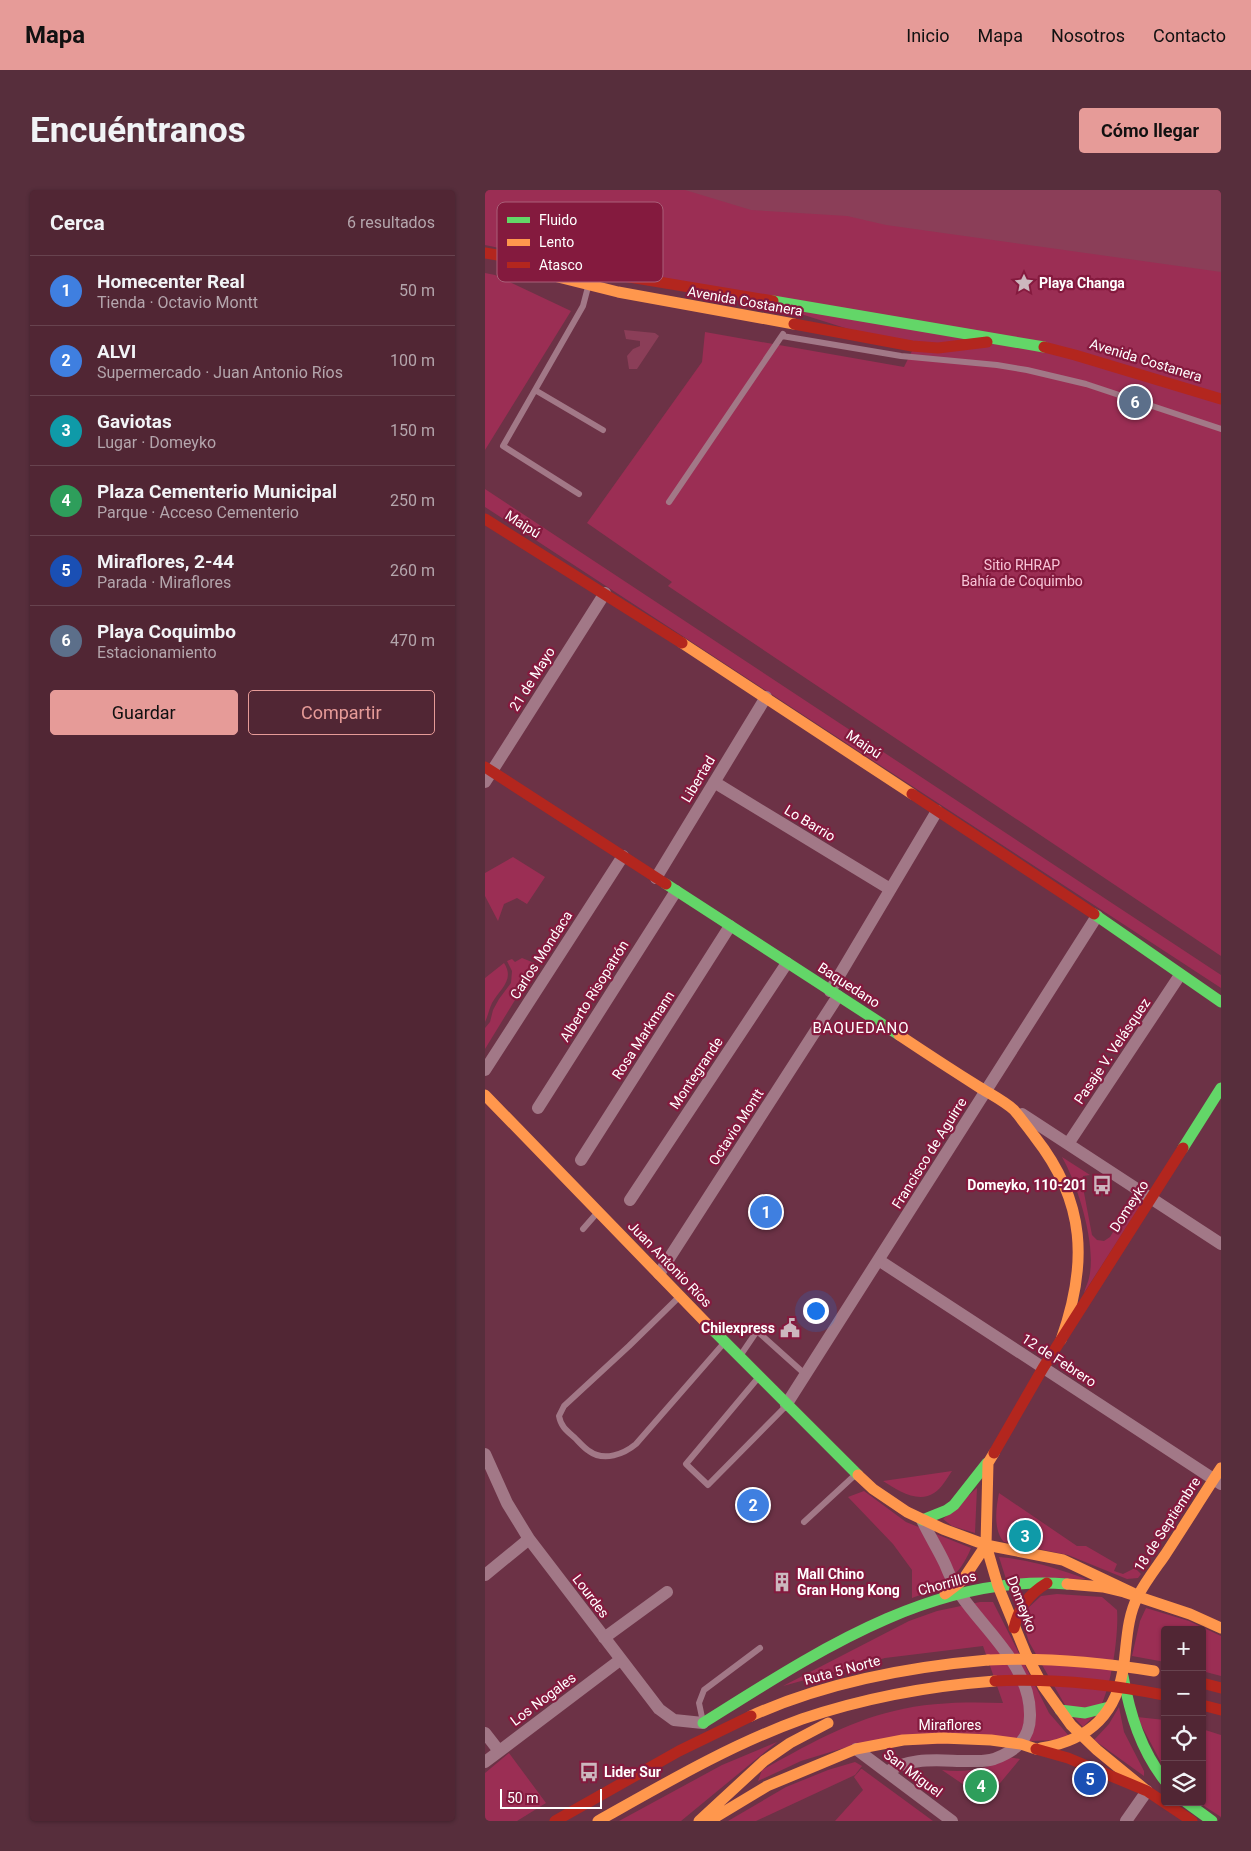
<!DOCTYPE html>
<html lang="es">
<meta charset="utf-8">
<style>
:root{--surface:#512634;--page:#572e3c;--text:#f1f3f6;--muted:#b4a5ac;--line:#67434f;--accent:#e69b98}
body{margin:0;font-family:Roboto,sans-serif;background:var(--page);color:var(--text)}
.controls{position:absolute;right:15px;bottom:15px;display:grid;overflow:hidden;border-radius:5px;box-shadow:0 1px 4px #0004}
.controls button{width:45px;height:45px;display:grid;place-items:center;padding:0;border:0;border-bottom:1px solid var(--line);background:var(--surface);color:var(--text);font:25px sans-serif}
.scale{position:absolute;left:15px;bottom:12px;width:102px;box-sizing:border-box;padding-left:5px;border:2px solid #fff;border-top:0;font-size:14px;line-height:18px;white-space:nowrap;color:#fff;-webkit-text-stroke:4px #841a3e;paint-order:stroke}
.you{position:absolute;left:330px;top:1120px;width:18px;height:18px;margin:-12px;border:4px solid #fff;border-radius:50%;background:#1a73e8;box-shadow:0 0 0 8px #1a73e833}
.badge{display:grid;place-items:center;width:32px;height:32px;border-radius:50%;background:var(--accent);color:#fff;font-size:16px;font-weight:700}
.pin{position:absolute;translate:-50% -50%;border:2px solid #fff;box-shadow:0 1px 5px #0006}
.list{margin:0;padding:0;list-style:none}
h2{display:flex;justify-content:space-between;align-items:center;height:65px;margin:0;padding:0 20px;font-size:21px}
h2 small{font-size:16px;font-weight:400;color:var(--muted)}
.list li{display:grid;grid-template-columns:32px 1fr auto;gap:15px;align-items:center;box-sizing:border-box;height:70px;padding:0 20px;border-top:1px solid var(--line)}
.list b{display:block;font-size:19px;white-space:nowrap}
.list p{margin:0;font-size:16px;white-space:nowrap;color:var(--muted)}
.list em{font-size:16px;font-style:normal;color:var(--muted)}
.actions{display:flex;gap:10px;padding:15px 20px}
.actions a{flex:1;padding:11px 0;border:1px solid var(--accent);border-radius:5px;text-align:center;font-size:18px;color:var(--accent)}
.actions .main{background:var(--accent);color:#111}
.icon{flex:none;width:28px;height:28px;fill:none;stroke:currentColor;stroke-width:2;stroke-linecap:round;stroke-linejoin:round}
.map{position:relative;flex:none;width:736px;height:1631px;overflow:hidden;border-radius:5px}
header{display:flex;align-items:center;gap:30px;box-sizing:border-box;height:70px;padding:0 25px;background:var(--accent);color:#111}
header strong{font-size:24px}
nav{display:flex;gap:28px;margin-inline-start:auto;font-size:18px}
.intro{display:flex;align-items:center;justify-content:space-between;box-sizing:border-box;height:120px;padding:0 30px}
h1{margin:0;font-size:35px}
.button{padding:12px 22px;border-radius:5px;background:var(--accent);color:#111;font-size:18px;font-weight:700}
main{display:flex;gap:30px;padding:0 30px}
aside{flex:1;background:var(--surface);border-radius:5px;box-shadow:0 1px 4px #0004}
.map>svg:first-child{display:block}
.green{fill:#9b2e54}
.water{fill:#8b3e58}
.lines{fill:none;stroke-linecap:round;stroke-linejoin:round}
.lane{stroke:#a27887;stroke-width:6}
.street{stroke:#a27887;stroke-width:12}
.fast{stroke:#63d668;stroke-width:11}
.slow{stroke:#ff974d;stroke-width:11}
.jam{stroke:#b3261e;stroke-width:11}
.slow-bridge{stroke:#ff974d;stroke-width:11}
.jam-bridge{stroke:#b3261e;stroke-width:11}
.labels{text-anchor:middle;stroke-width:4.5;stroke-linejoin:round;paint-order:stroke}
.poi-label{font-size:14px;font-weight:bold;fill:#fff;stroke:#841a3e;text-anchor:start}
.street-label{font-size:14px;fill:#fff;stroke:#841a3e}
.park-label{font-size:14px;fill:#f8c4d7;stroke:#841a3e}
.neighbourhood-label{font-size:15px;letter-spacing:1px;fill:#fff;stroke:#841a3e}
.key{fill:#841a3e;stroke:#a95f78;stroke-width:1}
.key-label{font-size:14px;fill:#fff}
</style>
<header>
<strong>Mapa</strong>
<nav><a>Inicio</a><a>Mapa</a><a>Nosotros</a><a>Contacto</a></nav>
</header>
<div class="intro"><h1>Encuéntranos</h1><a class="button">Cómo llegar</a></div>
<main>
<aside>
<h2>Cerca<small>6 resultados</small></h2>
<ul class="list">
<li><span class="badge" style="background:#3f7fe0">1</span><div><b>Homecenter Real</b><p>Tienda · Octavio Montt</p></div><em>50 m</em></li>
<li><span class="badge" style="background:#3f7fe0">2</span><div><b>ALVI</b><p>Supermercado · Juan Antonio Ríos</p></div><em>100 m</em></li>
<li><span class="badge" style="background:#0f9aa8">3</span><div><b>Gaviotas</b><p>Lugar · Domeyko</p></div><em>150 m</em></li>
<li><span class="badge" style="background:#2e9e5b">4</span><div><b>Plaza Cementerio Municipal</b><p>Parque · Acceso Cementerio</p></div><em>250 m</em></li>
<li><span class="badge" style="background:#1a4fb4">5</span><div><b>Miraflores, 2-44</b><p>Parada · Miraflores</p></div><em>260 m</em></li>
<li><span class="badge" style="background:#5c6f8a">6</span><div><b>Playa Coquimbo</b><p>Estacionamiento</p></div><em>470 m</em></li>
</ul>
<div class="actions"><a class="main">Guardar</a><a>Compartir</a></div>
</aside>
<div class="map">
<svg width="736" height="1631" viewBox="0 0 736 1631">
<rect width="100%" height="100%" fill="#6c3246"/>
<path class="green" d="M 0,0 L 736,0 L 736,766 L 183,396 L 187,392 L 102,333 L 217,172 L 220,142 L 419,177 L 427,161 L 376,143 L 281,113 L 0,55 Z
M 0,83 L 10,85 L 86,121 L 0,260 Z
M 0,299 L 736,785 L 736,798 L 0,317 Z
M 28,667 L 60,687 L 42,714 L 32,708 L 19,714 L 13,731 L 0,706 L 0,683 Z
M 37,768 L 52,774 L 0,859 L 0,838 L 5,832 L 8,820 L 14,809 L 26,793 L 27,781 L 22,771 L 27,769 L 30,772 Z
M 19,773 C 30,790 15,799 7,813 C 4,819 3,826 0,832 L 0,788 Z
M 577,967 L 605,985 L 598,986 L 597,992 L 607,1045 L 612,1050 L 619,1051 L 625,1047 L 647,1011 L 655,1016 L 599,1103 C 600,1098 603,1093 604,1088 C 612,1056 593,995 577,967 Z
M 467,1281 C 462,1288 457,1298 449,1303 C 433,1314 412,1300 398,1291 Z
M 492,1298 L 490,1343 L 467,1336 L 458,1329 Z
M 379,1301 L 421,1332 L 486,1358 C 474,1388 457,1397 427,1408 L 427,1380 L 408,1354 L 363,1307 Z
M 514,1303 L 592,1356 L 601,1356 L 632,1374 L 629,1381 L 638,1384 L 650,1378 L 656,1384 L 653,1388 L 642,1389 L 583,1365 L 519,1352 C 508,1340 511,1318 514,1303 Z
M 514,1367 C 545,1370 572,1378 601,1389 L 521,1389 Z
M 572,1404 L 617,1407 L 632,1420 C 634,1444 626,1503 612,1523 C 608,1528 602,1532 598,1537 L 584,1522 L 544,1452 L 538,1433 L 540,1421 L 556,1406 Z
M 495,1412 L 508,1412 L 564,1523 L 584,1546 L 573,1550 L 362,1557 L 316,1571 L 273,1591 L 277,1580 C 319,1557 361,1532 409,1521 C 444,1512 482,1512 518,1513 L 498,1456 L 400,1468 L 298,1496 L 424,1431 L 452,1421 Z
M 661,1418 L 704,1431 L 736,1446 L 736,1486 L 717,1481 L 717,1440 L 680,1440 L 680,1472 L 647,1466 L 655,1431 Z
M 634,1517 L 639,1542 L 659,1581 L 659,1586 L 609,1550 L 624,1534 Z
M 652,1527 L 680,1530 L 680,1580 Z
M 717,1539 L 736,1545 L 736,1627 L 713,1612 L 717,1612 Z
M 292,1552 L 196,1631 L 134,1631 L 237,1575 Z
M 24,1563 L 61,1613 L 32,1631 L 0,1631 L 0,1583 Z
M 524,1567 L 535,1569 L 501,1610 L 457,1580 C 482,1583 503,1579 524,1567 Z
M 370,1572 L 377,1576 L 370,1585 L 271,1631 L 243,1631 L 301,1597 L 343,1580 Z
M 376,1579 L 377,1579 L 448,1631 L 350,1631 L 378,1600 L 369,1587 Z"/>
<path class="water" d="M 200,0 L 736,0 L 736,82 L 401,35 L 362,26 L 266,20 Z
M 139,140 L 170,143 L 174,146 L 152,179 L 144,179 L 142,166 L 148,159 L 155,156 L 155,151 L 141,149 Z"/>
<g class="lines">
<path class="lane" d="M 297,146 L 416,166 L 512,175 L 542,180 L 601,194 L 736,239
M 50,200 L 118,240
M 94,304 L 18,256 L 98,116 L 103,97
M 184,312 L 298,144
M 98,1039 L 112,1023
M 194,1107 L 144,1156 L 79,1216 L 74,1226 C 76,1237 82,1241 90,1248 C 94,1252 99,1258 104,1261 C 119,1272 139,1264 151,1254 L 239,1153
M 255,1166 L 272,1141 L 321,1185
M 273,1188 L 201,1274 L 223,1295 L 301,1216
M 319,1332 L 370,1285
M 218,1532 L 214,1513 L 219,1500 L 275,1458"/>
<path class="street" d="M 0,592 L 120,403
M 229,592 L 405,699
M 171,688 L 281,507
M 345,801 L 452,621
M 0,880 L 138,666
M 53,918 L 191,701
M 537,924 L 736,1054
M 583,954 L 695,785
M 96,970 L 245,736
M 145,1010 L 302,773
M 395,1071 L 736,1294
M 174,1084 L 353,806
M 301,1215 L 612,726
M 0,1264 L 22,1313 L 44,1349 L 174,1519 L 189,1530 L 218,1533
M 0,1385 L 44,1349
M 119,1448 L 182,1402
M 0,1543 L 14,1561
M 371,1559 L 467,1631
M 0,1572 L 135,1470
M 402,1582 C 425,1566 456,1571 483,1571 C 492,1571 500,1572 509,1569 C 530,1561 545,1550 545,1526 C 546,1477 501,1442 475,1404 C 469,1395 464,1384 460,1374 C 453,1359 444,1345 437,1330
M 641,1631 L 662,1601"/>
<path class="fast" d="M 288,111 L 559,157
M 181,694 L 414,845
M 609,724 L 736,812
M 698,958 L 736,898
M 225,1137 L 373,1285
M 437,1330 L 462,1320 L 469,1315 L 502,1273
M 638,1486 C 645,1525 656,1560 680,1591
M 575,1520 L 600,1523 L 624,1517
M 218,1533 C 327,1465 447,1383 582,1394
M 701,1612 L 727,1631"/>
<path class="slow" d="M 57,83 L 133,102 L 309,134
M 197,453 L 427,604
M 414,845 C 441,863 467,880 494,897 C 505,904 519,911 529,920 C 536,928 543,938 550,947 C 601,1012 603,1074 576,1150
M 0,905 L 225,1137
M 509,1263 L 503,1273 L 501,1355 L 513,1396 L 541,1464 L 558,1496 L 586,1535 L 612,1560 L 662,1601
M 373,1285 L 388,1299 L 422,1322 L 458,1339 L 501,1355 L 578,1370 L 654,1406
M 582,1394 L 618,1397 L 639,1402 L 705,1424 L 736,1438
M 460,1404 L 477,1391 L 501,1355
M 266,1526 C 341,1492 422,1477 503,1470
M 556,1558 C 605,1550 633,1523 639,1473 C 642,1451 642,1427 653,1406 C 660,1392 671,1378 680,1365 C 699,1336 717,1307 736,1278
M 113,1631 C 179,1594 245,1555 317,1529 C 379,1508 444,1496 510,1491
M 214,1631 L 279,1571 L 305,1553 L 343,1533
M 224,1631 L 282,1596 L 371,1559 L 418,1550 L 457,1548 L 506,1550 L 536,1554 L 551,1559"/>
<path class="jam" d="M 0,63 L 288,111
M 309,134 L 427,156 L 453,158 L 502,152
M 559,157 L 590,165 L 736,209
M 0,329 L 197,453
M 0,577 L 181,694
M 427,604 L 609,724
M 509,1263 L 558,1178 L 698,958
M 529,1438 C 534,1417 544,1404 562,1393
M 717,1493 L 736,1498
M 717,1515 L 736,1520
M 551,1559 L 583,1568 L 662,1601 L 707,1631
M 70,1631 L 194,1561 L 266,1526"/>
<path class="slow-bridge" d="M 503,1470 C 559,1467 614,1472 669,1481"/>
<path class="jam-bridge" d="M 510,1491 C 567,1488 623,1494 679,1505"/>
</g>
<defs>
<symbol id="sight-bare" viewBox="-9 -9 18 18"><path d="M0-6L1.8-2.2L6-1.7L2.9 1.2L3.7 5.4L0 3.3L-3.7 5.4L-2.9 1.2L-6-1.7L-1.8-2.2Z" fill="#ccb7be" stroke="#841a3e" stroke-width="2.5" paint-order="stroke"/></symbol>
<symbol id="bus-bare" viewBox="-9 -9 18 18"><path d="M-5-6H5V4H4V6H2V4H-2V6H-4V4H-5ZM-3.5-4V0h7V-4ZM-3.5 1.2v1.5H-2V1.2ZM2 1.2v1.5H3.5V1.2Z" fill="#ccb7be" stroke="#841a3e" stroke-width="2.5" paint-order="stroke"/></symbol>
<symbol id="civic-bare" viewBox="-9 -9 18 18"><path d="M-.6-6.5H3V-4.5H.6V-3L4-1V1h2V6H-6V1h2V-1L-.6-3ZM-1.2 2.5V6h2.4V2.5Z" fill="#ccb7be" stroke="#841a3e" stroke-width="2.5" paint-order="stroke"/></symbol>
<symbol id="building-bare" viewBox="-9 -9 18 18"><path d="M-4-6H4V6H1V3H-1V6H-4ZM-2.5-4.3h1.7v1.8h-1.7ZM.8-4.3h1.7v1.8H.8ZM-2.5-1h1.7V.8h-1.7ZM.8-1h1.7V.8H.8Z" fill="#ccb7be" stroke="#841a3e" stroke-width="2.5" paint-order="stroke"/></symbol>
</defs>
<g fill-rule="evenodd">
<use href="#sight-bare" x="525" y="79" width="28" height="28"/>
<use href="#bus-bare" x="603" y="981" width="28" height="28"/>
<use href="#civic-bare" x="291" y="1124" width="28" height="28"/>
<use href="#building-bare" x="283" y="1378" width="28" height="28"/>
<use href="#bus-bare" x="90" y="1568" width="28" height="28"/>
</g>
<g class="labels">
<g class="poi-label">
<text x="554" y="98">Playa Changa</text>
<text x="602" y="1000" text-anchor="end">Domeyko, 110-201</text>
<text x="290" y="1143" text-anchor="end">Chilexpress</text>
<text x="312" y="1389">Mall Chino<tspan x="312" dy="16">Gran Hong Kong</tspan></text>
<text x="119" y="1587">Lider Sur</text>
</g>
<g class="street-label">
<text transform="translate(260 111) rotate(10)" y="5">Avenida Costanera</text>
<text transform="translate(661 170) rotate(17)" y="5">Avenida Costanera</text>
<text transform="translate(38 334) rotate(32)" y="5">Maipú</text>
<text transform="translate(47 489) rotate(-58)" y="5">21 de Mayo</text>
<text transform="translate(379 554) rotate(34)" y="5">Maipú</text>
<text transform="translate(213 589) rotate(-59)" y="5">Libertad</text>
<text transform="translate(325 633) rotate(31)" y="5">Lo Barrio</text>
<text transform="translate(56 765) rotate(-57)" y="5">Carlos Mondaca</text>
<text transform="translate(364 795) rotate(33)" y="5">Baquedano</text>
<text transform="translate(109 801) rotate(-58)" y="5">Alberto Risopatrón</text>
<text transform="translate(158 845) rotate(-57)" y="5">Rosa Markmann</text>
<text transform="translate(627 861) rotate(-56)" y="5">Pasaje V. Velásquez</text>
<text transform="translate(211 883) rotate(-56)" y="5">Montegrande</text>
<text transform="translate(251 937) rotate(-57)" y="5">Octavio Montt</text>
<text transform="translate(444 963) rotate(-58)" y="5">Francisco de Aguirre</text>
<text transform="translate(644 1016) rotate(-57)" y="5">Domeyko</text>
<text transform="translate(185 1074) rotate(46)" y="5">Juan Antonio Ríos</text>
<text transform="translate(574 1170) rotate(33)" y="5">12 de Febrero</text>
<text transform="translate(682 1334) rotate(-57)" y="5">18 de Septiembre</text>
<text transform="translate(462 1393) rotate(-15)" y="5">Chorrillos</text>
<text transform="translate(106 1406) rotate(53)" y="5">Lourdes</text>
<text transform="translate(537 1414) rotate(69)" y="5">Domeyko</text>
<text transform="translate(357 1480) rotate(-15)" y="5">Ruta 5 Norte</text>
<text transform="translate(58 1509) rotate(-37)" y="5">Los Nogales</text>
<text x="465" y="1540">Miraflores</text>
<text transform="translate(428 1583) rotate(37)" y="5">San Miguel</text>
</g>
<g class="park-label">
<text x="537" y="380">Sitio RHRAP<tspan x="537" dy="16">Bahía de Coquimbo</tspan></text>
</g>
<g class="neighbourhood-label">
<text x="376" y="843">BAQUEDANO</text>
</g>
</g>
<rect x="12" y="12" width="166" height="80" rx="8" class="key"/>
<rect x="22" y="27" width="23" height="6" fill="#63d668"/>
<rect x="22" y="49" width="23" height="7" fill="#ff974d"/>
<rect x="22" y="72" width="23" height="6" fill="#b3261e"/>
<g class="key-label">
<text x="54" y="35">Fluido</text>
<text x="54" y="57">Lento</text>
<text x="54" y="80">Atasco</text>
</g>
</svg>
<div class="controls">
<button>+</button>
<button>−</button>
<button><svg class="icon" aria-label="locate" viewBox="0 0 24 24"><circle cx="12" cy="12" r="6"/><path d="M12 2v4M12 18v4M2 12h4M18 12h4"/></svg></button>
<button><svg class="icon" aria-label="layers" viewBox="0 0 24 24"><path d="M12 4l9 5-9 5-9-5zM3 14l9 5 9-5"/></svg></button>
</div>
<div class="scale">50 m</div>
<div class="you"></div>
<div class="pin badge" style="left:281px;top:1022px;background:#3f7fe0">1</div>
<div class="pin badge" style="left:268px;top:1315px;background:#3f7fe0">2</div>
<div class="pin badge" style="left:540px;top:1346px;background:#0f9aa8">3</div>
<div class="pin badge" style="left:496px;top:1596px;background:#2e9e5b">4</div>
<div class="pin badge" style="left:605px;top:1589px;background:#1a4fb4">5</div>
<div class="pin badge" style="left:650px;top:212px;background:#5c6f8a">6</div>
</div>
</main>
